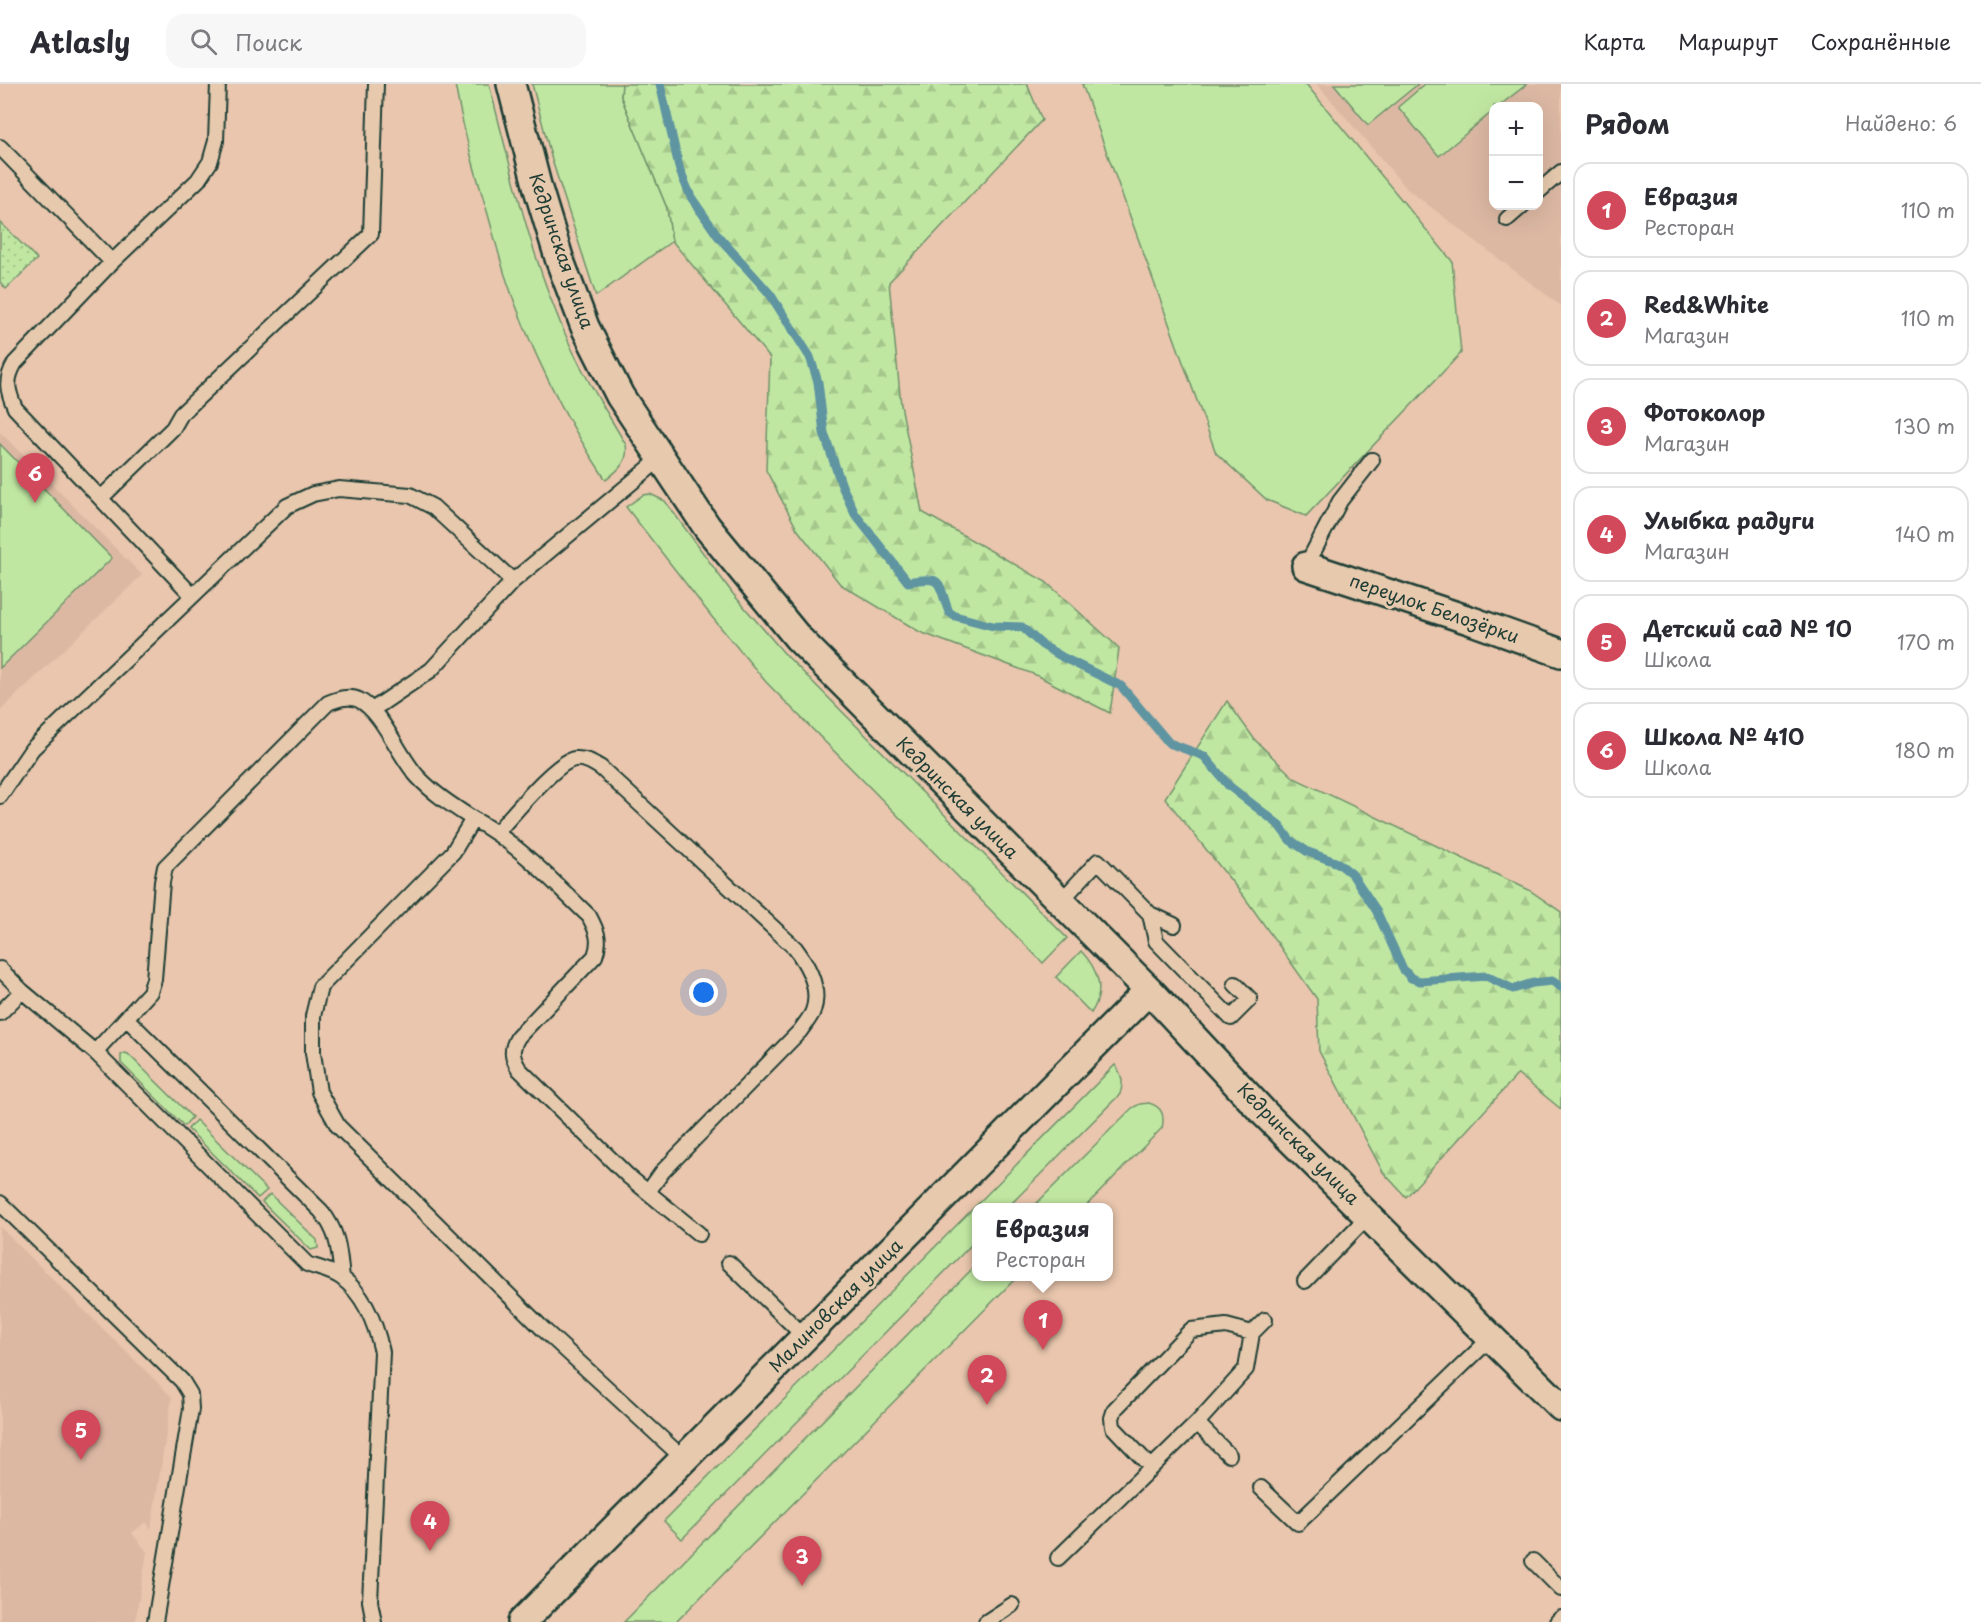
<!DOCTYPE html>
<html lang="ru">
<meta charset="utf-8">
<style>
:root{--surface:#fff;--page:#f7f7f7;--text:#2b2b33;--muted:#7c7c81;--line:#e1e1e2;--accent:#d1495b}
body{margin:0;font-family:"Playpen Sans",sans-serif;background:var(--page);color:var(--text)}
.controls{position:absolute;right:18px;top:18px;display:grid;overflow:hidden;border-radius:12px;box-shadow:0 6px 24px #0002}
.controls button{width:54px;height:54px;display:grid;place-items:center;padding:0;border:0;border-bottom:2px solid var(--line);background:var(--surface);color:var(--text);font:30px sans-serif}
.you{position:absolute;left:704px;top:909px;width:21px;height:21px;margin:-15px;border:4px solid #fff;border-radius:50%;background:#1a73e8;box-shadow:0 0 0 9px #1a73e833}
.badge{display:grid;place-items:center;width:39px;height:39px;border-radius:50%;background:var(--accent);color:#fff;font-size:20px;font-weight:700}
.pin{position:absolute;translate:-50% -50px;filter:drop-shadow(0 2px 3px #0008)}
.pin::after{content:'';position:absolute;top:32px;width:21px;height:18px;background:inherit;clip-path:polygon(0 0,100% 0,50% 100%)}
.popup{position:absolute;left:972px;top:1119px;width:141px;height:78px;box-sizing:border-box;display:grid;place-content:center;border-radius:12px;background:var(--surface);filter:drop-shadow(0 2px 4px #0005);font-size:20px;white-space:nowrap;color:var(--muted)}
.popup b{font-size:22px;color:var(--text)}
.popup::after{content:'';position:absolute;left:50%;top:100%;margin-left:-12px;border:12px solid transparent;border-top-color:var(--surface)}
.list{margin:0;padding:0;list-style:none}
h2{display:flex;justify-content:space-between;align-items:center;height:78px;margin:0;padding:0 24px;font-size:26px}
h2 small{font-size:20px;font-weight:400;color:var(--muted)}
.list li{display:grid;grid-template-columns:39px 1fr auto;gap:18px;align-items:center;box-sizing:border-box;height:96px;margin:0 12px 12px;padding:0 12px;border:2px solid var(--line);border-radius:18px}
.list b{display:block;font-size:22px;white-space:nowrap}
.list p{margin:0;font-size:20px;white-space:nowrap;color:var(--muted)}
.list em{font-size:20px;font-style:normal;color:var(--muted)}
.icon{flex:none;width:33px;height:33px;fill:none;stroke:currentColor;stroke-width:2;stroke-linecap:round;stroke-linejoin:round}
.map{position:relative;flex:none;width:1561px;height:1538px;overflow:hidden}
header{display:flex;align-items:center;gap:36px;box-sizing:border-box;height:84px;padding:0 30px;background:var(--surface);border-bottom:2px solid var(--line)}
header strong{font-size:28px}
nav{display:flex;gap:33px;margin-inline-start:auto;font-size:21px}
.search{width:420px;height:54px;background:var(--page);display:flex;align-items:center;gap:15px;box-sizing:border-box;padding:0 21px;border-radius:18px;color:var(--muted);font-size:22px}
main{display:flex}
aside{flex:1;background:var(--surface)}
.map>svg:first-child{display:block}
.built{fill:#dcb8a3;fill-rule:evenodd}
.grass{fill:#c0e7a2;stroke:#70926b;stroke-width:1.5}
.forest{fill:url(#forest-firs);stroke:#70926b;stroke-width:1.5}
.park{fill:url(#park-dots);stroke:#70926b;stroke-width:1.5}
.lines{fill:none;stroke-linecap:round;stroke-linejoin:round}
.stream{stroke:#5e94a1;stroke-width:9}
.service-casing{stroke:#1f3d34;stroke-width:18}
.minor-casing{stroke:#1f3d34;stroke-width:32}
.service{stroke:#e7caae;stroke-width:14}
.minor{stroke:#e7caae;stroke-width:27}
.labels{text-anchor:middle;stroke-width:6;stroke-linejoin:round;paint-order:stroke}
.street-label{font-size:18px;fill:#1f3d34;stroke:#e7caae}
</style>
<header>
<strong>Atlasly</strong>
<div class="search"><svg class="icon" aria-label="search" viewBox="0 0 24 24"><circle cx="10" cy="10" r="6"/><path d="M15 15l6 6"/></svg>Поиск</div>
<nav><a>Карта</a><a>Маршрут</a><a>Сохранённые</a></nav>
</header>
<main>
<div class="map">
<svg width="1561" height="1538" viewBox="0 0 1561 1538">
<defs>
<pattern id="forest-firs" width="22" height="20" patternUnits="userSpaceOnUse" patternTransform="scale(1.5)"><rect width="22" height="20" fill="#c0e7a2"/><path d="M5 1l3.5 6h-7zM16 11l3.5 6h-7z" fill="#a5c78c"/></pattern>
<pattern id="park-dots" width="8" height="8" patternUnits="userSpaceOnUse" patternTransform="scale(1.5)"><rect width="8" height="8" fill="#c0e7a2"/><path d="M2 2h.1M6 6h.1" fill="none" stroke="#a5c78c" stroke-width="1.8" stroke-linecap="round"/></pattern>
</defs>
<rect width="100%" height="100%" fill="#e9c6ad"/>
<filter id="ink" filterUnits="userSpaceOnUse"><feTurbulence type="fractalNoise" baseFrequency=".0167" numOctaves="2"/><feDisplacementMap in="SourceGraphic" scale="12" xChannelSelector="R" yChannelSelector="G"/><feConvolveMatrix kernelMatrix="1 2 1 2 8 2 1 2 1" color-interpolation-filters="sRGB"/></filter>
<g filter="url(#ink)">
<path class="built" d="M 1317,0 L 1561,0 L 1561,222 L 1407,105 ZM 1494,22 L 1538,22 L 1538,122 L 1494,122 Z
M 0,348 L 142,491 L 0,627 Z
M 0,1143 L 172,1313 L 151,1445 L 146,1438 L 132,1449 L 147,1468 L 135,1538 L 0,1538 Z"/>
<path class="grass" d="M 455,0 L 489,0 C 512,88 532,179 570,261 C 586,296 607,328 626,361 C 629,378 618,386 606,396 C 564,333 529,263 505,191 C 498,168 492,144 485,120 C 473,81 462,40 455,0 Z
M 532,0 L 622,0 L 621,13 L 667,124 L 672,157 L 596,212 L 552,76 Z
M 1082,0 L 1306,0 L 1452,177 L 1461,269 L 1306,432 L 1267,416 L 1216,369 Z
M 1334,0 L 1418,0 L 1368,41 Z
M 1425,0 L 1527,0 L 1499,22 L 1494,22 L 1493,27 L 1439,72 L 1398,23 Z
M 0,360 L 112,474 L 0,584 Z
M 650,410 L 665,417 L 733,510 L 783,568 L 1067,854 L 1043,879 L 766,598 L 712,533 L 626,423 L 643,411 Z
M 1081,867 C 1098,885 1106,907 1091,929 L 1056,893 Z
M 125,969 L 128,970 L 192,1033 L 184,1042 L 121,979 L 121,971 Z
M 1115,981 C 1122,991 1124,998 1120,1010 L 1008,1123 L 977,1124 L 977,1155 L 682,1455 L 664,1437 Z
M 1149,1019 C 1162,1023 1165,1031 1162,1044 L 1085,1123 L 1033,1123 L 1132,1024 L 1140,1020 Z
M 196,1036 L 267,1106 L 258,1114 L 188,1045 Z
M 270,1110 L 317,1156 L 318,1164 L 311,1166 L 262,1118 Z
M 977,1180 L 977,1192 L 1017,1193 L 676,1538 L 624,1538 Z"/>
<path class="forest" d="M 622,0 L 1027,0 L 1042,36 L 889,198 L 901,321 L 922,428 L 1046,498 L 1119,564 L 1110,629 L 1036,591 L 920,548 L 840,500 L 797,445 L 766,386 L 770,274 L 672,157 L 667,124 L 621,13 Z
M 1227,617 L 1255,656 L 1294,694 L 1529,806 L 1561,828 L 1561,1025 L 1518,990 L 1406,1113 L 1383,1088 L 1319,967 L 1317,915 L 1245,814 L 1165,714 Z"/>
<path class="park" d="M 0,138 L 37,175 L 6,205 L 0,198 Z"/>
<g class="lines">
<path class="stream" d="M 660,0 L 680,87 L 691,113 L 718,152 L 770,210 L 810,273 L 818,298 L 824,349 L 842,402 L 855,430 L 908,498 C 945,491 937,498 949,528 L 955,532 L 993,542 L 1022,543 L 1042,561 L 1064,574 L 1121,602 L 1169,659 L 1204,672 L 1229,702 L 1278,740 L 1290,756 L 1308,768 L 1338,779 L 1352,790 L 1376,826 L 1403,885 L 1411,894 L 1420,897 L 1486,892 L 1513,905 L 1533,899 L 1552,897 L 1561,903"/>
<defs>
<path id="service" d="M 0,63 L 112,178
M 1538,108 L 1561,88
M 1507,135 L 1522,122
M 101,414 L 173,344 L 181,330 L 371,150 L 376,0
M 1306,482 L 1340,417 L 1372,376
M 192,511 L 15,324 C 7,306 5,296 15,279 L 112,178 L 198,96 L 210,78 L 216,57 L 218,0
M 372,626 L 431,586 L 513,497 L 660,375
M 0,712 L 32,665 L 287,422 L 313,410 L 339,405 L 410,411 L 433,423 L 513,497
M 473,735 C 518,759 552,797 589,832 C 597,847 601,856 595,872 L 518,953 C 510,966 512,973 519,985 L 628,1092 L 699,1150
M 497,748 C 512,732 556,677 575,675 C 586,674 593,679 601,684 L 795,864 C 807,880 821,905 813,927 C 811,933 804,941 800,947 L 663,1087 L 648,1108
M 1061,817 L 1098,777 L 1150,830 L 1156,857 L 1231,934 L 1250,915 L 1235,900
M 1150,830 L 1174,841
M 0,885 L 22,907 L 95,968 L 307,1180 C 317,1184 333,1187 342,1194 C 365,1211 376,1241 382,1268 L 370,1517 L 374,1538
M 0,929 L 22,907
M 126,934 L 321,1127 C 339,1149 339,1167 342,1194
M 95,968 L 150,908 L 154,895 L 162,798 L 165,783 L 328,619 C 338,615 349,611 359,616 C 383,628 399,673 418,693 C 434,710 453,722 473,735 L 453,768 L 320,903 L 313,932 L 313,969 L 319,1008 L 338,1042 L 544,1246 L 684,1375
M 0,1119 L 182,1297 L 190,1310 L 191,1325 L 155,1538
M 729,1179 L 805,1253
M 1305,1197 L 1368,1132
M 1197,1339 L 1229,1371
M 1150,1382 L 1113,1343 L 1112,1334 L 1115,1325 L 1191,1246 L 1226,1242 L 1252,1249
M 1261,1404 L 1298,1439 L 1491,1254
M 1058,1474 L 1197,1339 L 1246,1285 L 1252,1249 L 1265,1236
M 1533,1477 L 1561,1505
M 986,1538 L 1012,1521
M 1557,1538 L 1561,1534"/>
<path id="minor" d="M 511,0 L 538,105 L 560,177 L 585,243 L 620,312 L 707,443 L 798,554 L 1149,906 L 1263,1028 L 1561,1323
M 1306,482 L 1472,537 L 1561,569
M 522,1538 L 1149,906"/>
</defs>
<use href="#service" class="service-casing"/>
<use href="#minor" class="minor-casing"/>
<use href="#service" class="service"/>
<use href="#minor" class="minor"/>
</g>
</g>
<g class="labels">
<g class="street-label">
<text transform="translate(561 167) rotate(71)" y="6">Кедринская улица</text>
<text transform="translate(1434 525) rotate(19)" y="6">переулок Белозёрки</text>
<text transform="translate(957 714) rotate(45)" y="6">Кедринская улица</text>
<text transform="translate(1298 1060) rotate(45)" y="6">Кедринская улица</text>
<text transform="translate(836 1222) rotate(-45)" y="6">Малиновская улица</text>
</g>
</g>
</svg>
<div class="controls">
<button>+</button>
<button>−</button>
</div>
<div class="you"></div>
<div class="pin badge" style="left:1043px;top:1266px">1</div>
<div class="popup"><b>Евразия</b>Ресторан</div>
<div class="pin badge" style="left:987px;top:1321px">2</div>
<div class="pin badge" style="left:802px;top:1502px">3</div>
<div class="pin badge" style="left:430px;top:1467px">4</div>
<div class="pin badge" style="left:81px;top:1376px">5</div>
<div class="pin badge" style="left:35px;top:419px">6</div>
</div>
<aside>
<h2>Рядом<small>Найдено: 6</small></h2>
<ul class="list">
<li><span class="badge">1</span><div><b>Евразия</b><p>Ресторан</p></div><em>110 m</em></li>
<li><span class="badge">2</span><div><b>Red&amp;White</b><p>Магазин</p></div><em>110 m</em></li>
<li><span class="badge">3</span><div><b>Фотоколор</b><p>Магазин</p></div><em>130 m</em></li>
<li><span class="badge">4</span><div><b>Улыбка радуги</b><p>Магазин</p></div><em>140 m</em></li>
<li><span class="badge">5</span><div><b>Детский сад № 10</b><p>Школа</p></div><em>170 m</em></li>
<li><span class="badge">6</span><div><b>Школа № 410</b><p>Школа</p></div><em>180 m</em></li>
</ul>
</aside>
</main>
